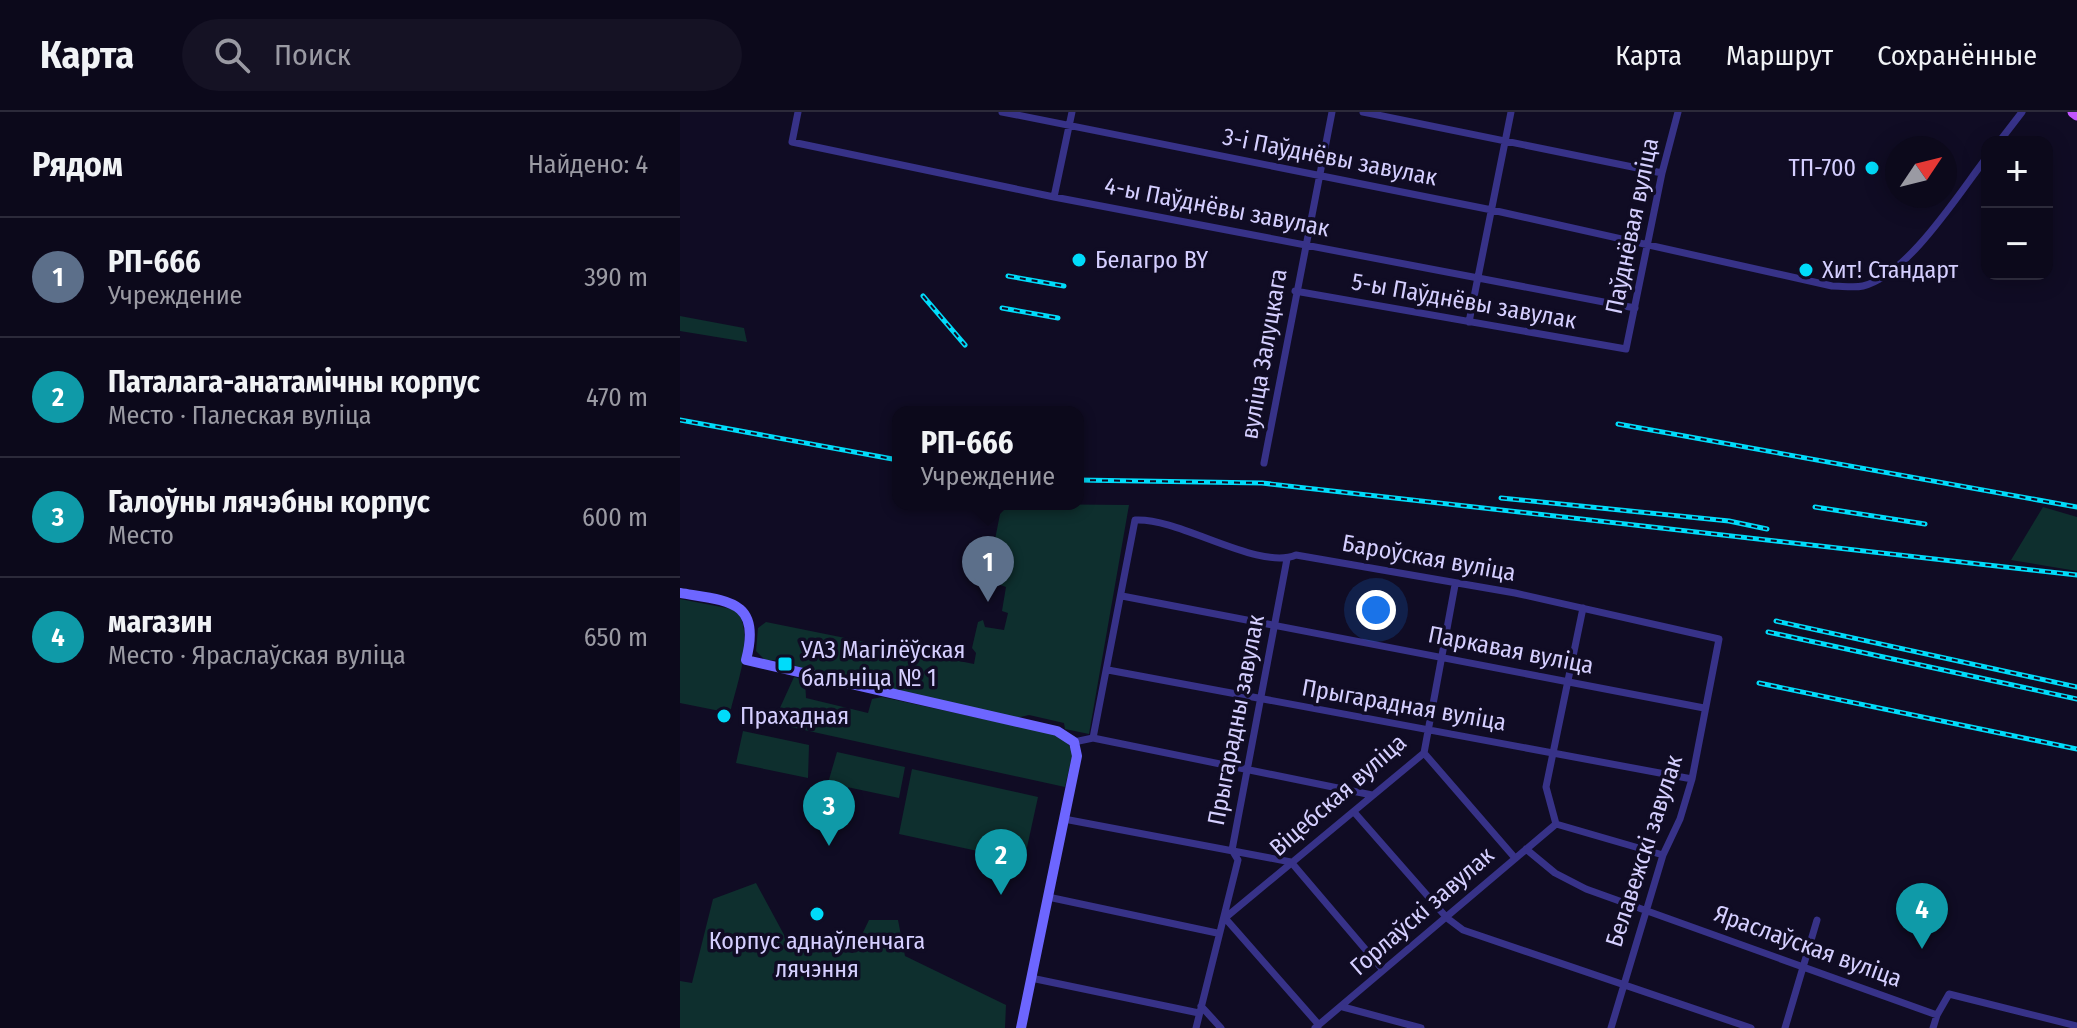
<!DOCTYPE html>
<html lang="ru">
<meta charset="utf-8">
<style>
:root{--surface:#0c091b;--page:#151224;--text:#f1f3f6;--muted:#9a9aa3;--line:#2c2a3a;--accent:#b45309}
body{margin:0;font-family:"Fira Sans Condensed",sans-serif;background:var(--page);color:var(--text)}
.controls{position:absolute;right:24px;top:24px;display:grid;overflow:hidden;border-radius:16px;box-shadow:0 4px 20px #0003}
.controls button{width:72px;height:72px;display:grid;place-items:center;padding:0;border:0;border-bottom:2px solid var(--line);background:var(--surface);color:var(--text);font:40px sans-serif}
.compass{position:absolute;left:1205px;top:24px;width:72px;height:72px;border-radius:50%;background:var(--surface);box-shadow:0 4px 20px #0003;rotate:55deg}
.you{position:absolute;left:696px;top:498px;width:28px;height:28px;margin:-20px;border:6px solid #fff;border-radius:50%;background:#1a73e8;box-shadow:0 0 0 12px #1a73e833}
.badge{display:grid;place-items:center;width:52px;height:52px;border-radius:50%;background:var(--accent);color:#fff;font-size:26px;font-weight:700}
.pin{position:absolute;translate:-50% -66px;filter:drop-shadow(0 2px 4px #0008)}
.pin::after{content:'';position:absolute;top:42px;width:28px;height:24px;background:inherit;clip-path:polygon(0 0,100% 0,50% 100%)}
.popup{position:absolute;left:212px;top:294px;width:192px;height:104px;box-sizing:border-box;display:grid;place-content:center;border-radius:16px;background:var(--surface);filter:drop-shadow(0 2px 6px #0005);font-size:26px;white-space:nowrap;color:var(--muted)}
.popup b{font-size:30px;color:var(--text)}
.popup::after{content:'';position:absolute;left:50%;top:100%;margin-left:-16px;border:16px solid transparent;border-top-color:var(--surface)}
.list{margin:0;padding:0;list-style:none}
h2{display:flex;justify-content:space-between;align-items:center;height:104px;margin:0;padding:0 32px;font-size:34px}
h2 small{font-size:26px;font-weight:400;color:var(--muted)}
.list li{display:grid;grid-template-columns:52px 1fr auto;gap:24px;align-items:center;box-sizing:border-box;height:120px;padding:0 32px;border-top:2px solid var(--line)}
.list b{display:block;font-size:30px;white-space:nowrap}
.list p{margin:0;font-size:26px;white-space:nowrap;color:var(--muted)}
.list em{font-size:26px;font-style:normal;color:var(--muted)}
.icon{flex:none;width:44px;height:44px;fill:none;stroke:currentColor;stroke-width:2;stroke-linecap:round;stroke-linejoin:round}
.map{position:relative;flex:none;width:1397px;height:916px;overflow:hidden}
header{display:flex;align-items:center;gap:48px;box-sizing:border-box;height:112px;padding:0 40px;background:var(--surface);border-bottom:2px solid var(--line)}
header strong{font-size:38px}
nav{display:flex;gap:44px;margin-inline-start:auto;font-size:28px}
.search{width:560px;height:72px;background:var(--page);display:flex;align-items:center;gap:20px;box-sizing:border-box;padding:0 28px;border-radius:44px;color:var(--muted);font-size:30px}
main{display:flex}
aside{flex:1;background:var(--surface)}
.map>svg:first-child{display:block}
.green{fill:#0e2f2e}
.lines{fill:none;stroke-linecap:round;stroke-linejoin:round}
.minor{stroke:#373288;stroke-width:7}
.secondary{stroke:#6d66ff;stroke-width:10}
.primary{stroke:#c356ff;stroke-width:11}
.rail-casing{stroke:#00dcfa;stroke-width:5}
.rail{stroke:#100c24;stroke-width:2;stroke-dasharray:6;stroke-linecap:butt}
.poi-dot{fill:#00dcfa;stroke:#100c24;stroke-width:3}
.labels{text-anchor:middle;stroke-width:7;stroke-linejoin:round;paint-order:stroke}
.street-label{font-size:24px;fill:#d5cfff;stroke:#100c24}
.poi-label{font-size:24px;fill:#d5cfff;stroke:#100c24;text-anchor:start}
</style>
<header>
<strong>Карта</strong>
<div class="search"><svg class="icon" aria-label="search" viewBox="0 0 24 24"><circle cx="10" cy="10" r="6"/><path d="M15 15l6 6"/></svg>Поиск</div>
<nav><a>Карта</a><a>Маршрут</a><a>Сохранённые</a></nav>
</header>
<main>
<aside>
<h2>Рядом<small>Найдено: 4</small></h2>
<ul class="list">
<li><span class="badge" style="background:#5c6f8a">1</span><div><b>РП-666</b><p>Учреждение</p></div><em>390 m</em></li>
<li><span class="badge" style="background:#0f9aa8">2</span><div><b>Паталага-анатамічны корпус</b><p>Место · Палеская вуліца</p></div><em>470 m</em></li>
<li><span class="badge" style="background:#0f9aa8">3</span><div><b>Галоўны лячэбны корпус</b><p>Место</p></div><em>600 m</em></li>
<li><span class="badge" style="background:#0f9aa8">4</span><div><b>магазин</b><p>Место · Яраслаўская вуліца</p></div><em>650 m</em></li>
</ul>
</aside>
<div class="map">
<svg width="1397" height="916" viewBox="0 0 1397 916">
<rect width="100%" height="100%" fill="#100c24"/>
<path class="green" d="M 0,204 L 64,216 L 67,230 L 0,219 Z
M 322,392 L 449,393 L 409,622 L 385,617 L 384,611 L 349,603 L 336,606 L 111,554 L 111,549 L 85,548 L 76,539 L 78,516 L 86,510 L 294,552 L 296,541 L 292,536 L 298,510 L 303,508 L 305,515 L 324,518 L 328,501 L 322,499 L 326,475 L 307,468 Z
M 1363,395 L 1397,405 L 1397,459 L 1331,448 Z
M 0,487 L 57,498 C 75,527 57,570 50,601 L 0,591 Z
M 114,565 L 125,568 L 126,586 L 188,601 L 192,587 L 202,585 L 377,623 L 386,629 L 393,640 L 385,675 L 69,606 L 87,597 L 99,598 Z
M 63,619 L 129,633 L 128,666 L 56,651 Z
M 157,640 L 225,655 L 219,686 L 148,671 Z
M 232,657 L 358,685 L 344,749 L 219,722 Z
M 76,771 L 109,832 L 173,841 L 189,808 L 218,808 L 225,844 L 326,893 L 325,916 L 0,916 L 0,869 L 12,871 L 33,787 Z"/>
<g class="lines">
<path class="minor" d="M 118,0 L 112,30 L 374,85 L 955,196
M 322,0 L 812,98 L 1152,174 C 1162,174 1174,176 1183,174 C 1228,163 1279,81 1307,45
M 683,0 L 982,61
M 1319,30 L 1342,0
M 374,85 L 392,0
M 615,179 L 946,237 L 982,61 L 998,0
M 789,210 L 831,0
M 584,351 L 652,0
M 442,484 L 1024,596
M 428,558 L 1012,667
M 413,626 L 455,408 C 499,405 578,459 616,443 L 835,481 L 1039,527 L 1012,667 L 1000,707 L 983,743 L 931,916
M 394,630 L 413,626 L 692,683
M 744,641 L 835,746
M 674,700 L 767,806 L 783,818 L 1071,916
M 384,707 L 611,750 L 703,858
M 876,712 L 866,675 L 903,496
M 876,712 L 983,743
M 846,737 L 875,761 L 906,777 L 1257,903 L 1269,882 L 1397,914
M 368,785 L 537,821
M 351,866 L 519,901
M 521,894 L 541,916
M 663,895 L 741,916
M 639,913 L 545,806 L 744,641 L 775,473
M 516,916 L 558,748 L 552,738 L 607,447
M 635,916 L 876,712
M 1105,916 L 1137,808
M 1253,916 L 1257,903"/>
<path class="secondary" d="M 0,481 C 48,489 82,488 66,548 L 377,619 L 394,630 L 397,644 L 341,916"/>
<path class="primary" d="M 1393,0 L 1397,3"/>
<defs>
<path id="rail" d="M 328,164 L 384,174
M 243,184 L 285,233
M 322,196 L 378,206
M 0,308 L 218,348
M 938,312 L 1397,395
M 398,368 L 582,371 L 1397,463
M 821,386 L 1049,409 L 1087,417
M 1135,395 L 1245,412
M 1096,509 L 1397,575
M 1088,520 L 1397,587
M 1079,571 L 1397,637"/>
</defs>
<use href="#rail" class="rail-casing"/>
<use href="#rail" class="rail"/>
</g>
<g class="poi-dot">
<circle cx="1192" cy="56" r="8"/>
<circle cx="399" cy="148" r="8"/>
<circle cx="1126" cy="158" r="8"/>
<rect x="97" y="544" width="16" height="16" rx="4"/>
<circle cx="44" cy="604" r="8"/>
<circle cx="137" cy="802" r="8"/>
</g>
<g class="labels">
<g class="street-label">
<text transform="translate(650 45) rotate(11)" y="8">3-і Паўднёвы завулак</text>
<text transform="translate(537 95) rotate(11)" y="8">4-ы Паўднёвы завулак</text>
<text transform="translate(952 114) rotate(-78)" y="8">Паўднёвая вуліца</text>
<text transform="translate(784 189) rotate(10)" y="8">5-ы Паўднёвы завулак</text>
<text transform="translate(584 242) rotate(-80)" y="8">вуліца Залуцкага</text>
<text transform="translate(749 446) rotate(10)" y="8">Бароўская вуліца</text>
<text transform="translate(831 538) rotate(11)" y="8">Паркавая вуліца</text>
<text transform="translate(724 593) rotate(10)" y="8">Прыгарадная вуліца</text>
<text transform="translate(556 608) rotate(-79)" y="8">Прыгарадны завулак</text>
<text transform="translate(658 683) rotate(-41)" y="8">Віцебская вуліца</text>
<text transform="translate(964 739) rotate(-72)" y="8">Белавежскі завулак</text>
<text transform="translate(742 799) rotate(-41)" y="8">Горлаўскі завулак</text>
<text transform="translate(1128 834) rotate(20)" y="8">Яраслаўская вуліца</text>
</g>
<g class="poi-label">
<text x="1176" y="64" text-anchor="end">ТП-700</text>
<text x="415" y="156">Белагро BY</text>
<text x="1142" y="166">Хит! Стандарт</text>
<text x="121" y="546">УАЗ Магілёўская<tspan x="121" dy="28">бальніца № 1</tspan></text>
<text x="60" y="612">Прахадная</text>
<text x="137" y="837" text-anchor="middle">Корпус аднаўленчага<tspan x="137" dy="28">лячэння</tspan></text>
</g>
</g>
</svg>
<div class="controls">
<button>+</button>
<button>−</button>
</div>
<svg class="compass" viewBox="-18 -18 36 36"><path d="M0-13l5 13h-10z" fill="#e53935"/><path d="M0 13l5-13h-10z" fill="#9a9aa3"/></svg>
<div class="you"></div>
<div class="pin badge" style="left:308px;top:490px;background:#5c6f8a">1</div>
<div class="popup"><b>РП-666</b>Учреждение</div>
<div class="pin badge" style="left:321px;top:783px;background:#0f9aa8">2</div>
<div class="pin badge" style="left:149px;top:734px;background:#0f9aa8">3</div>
<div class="pin badge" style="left:1242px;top:837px;background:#0f9aa8">4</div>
</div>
</main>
